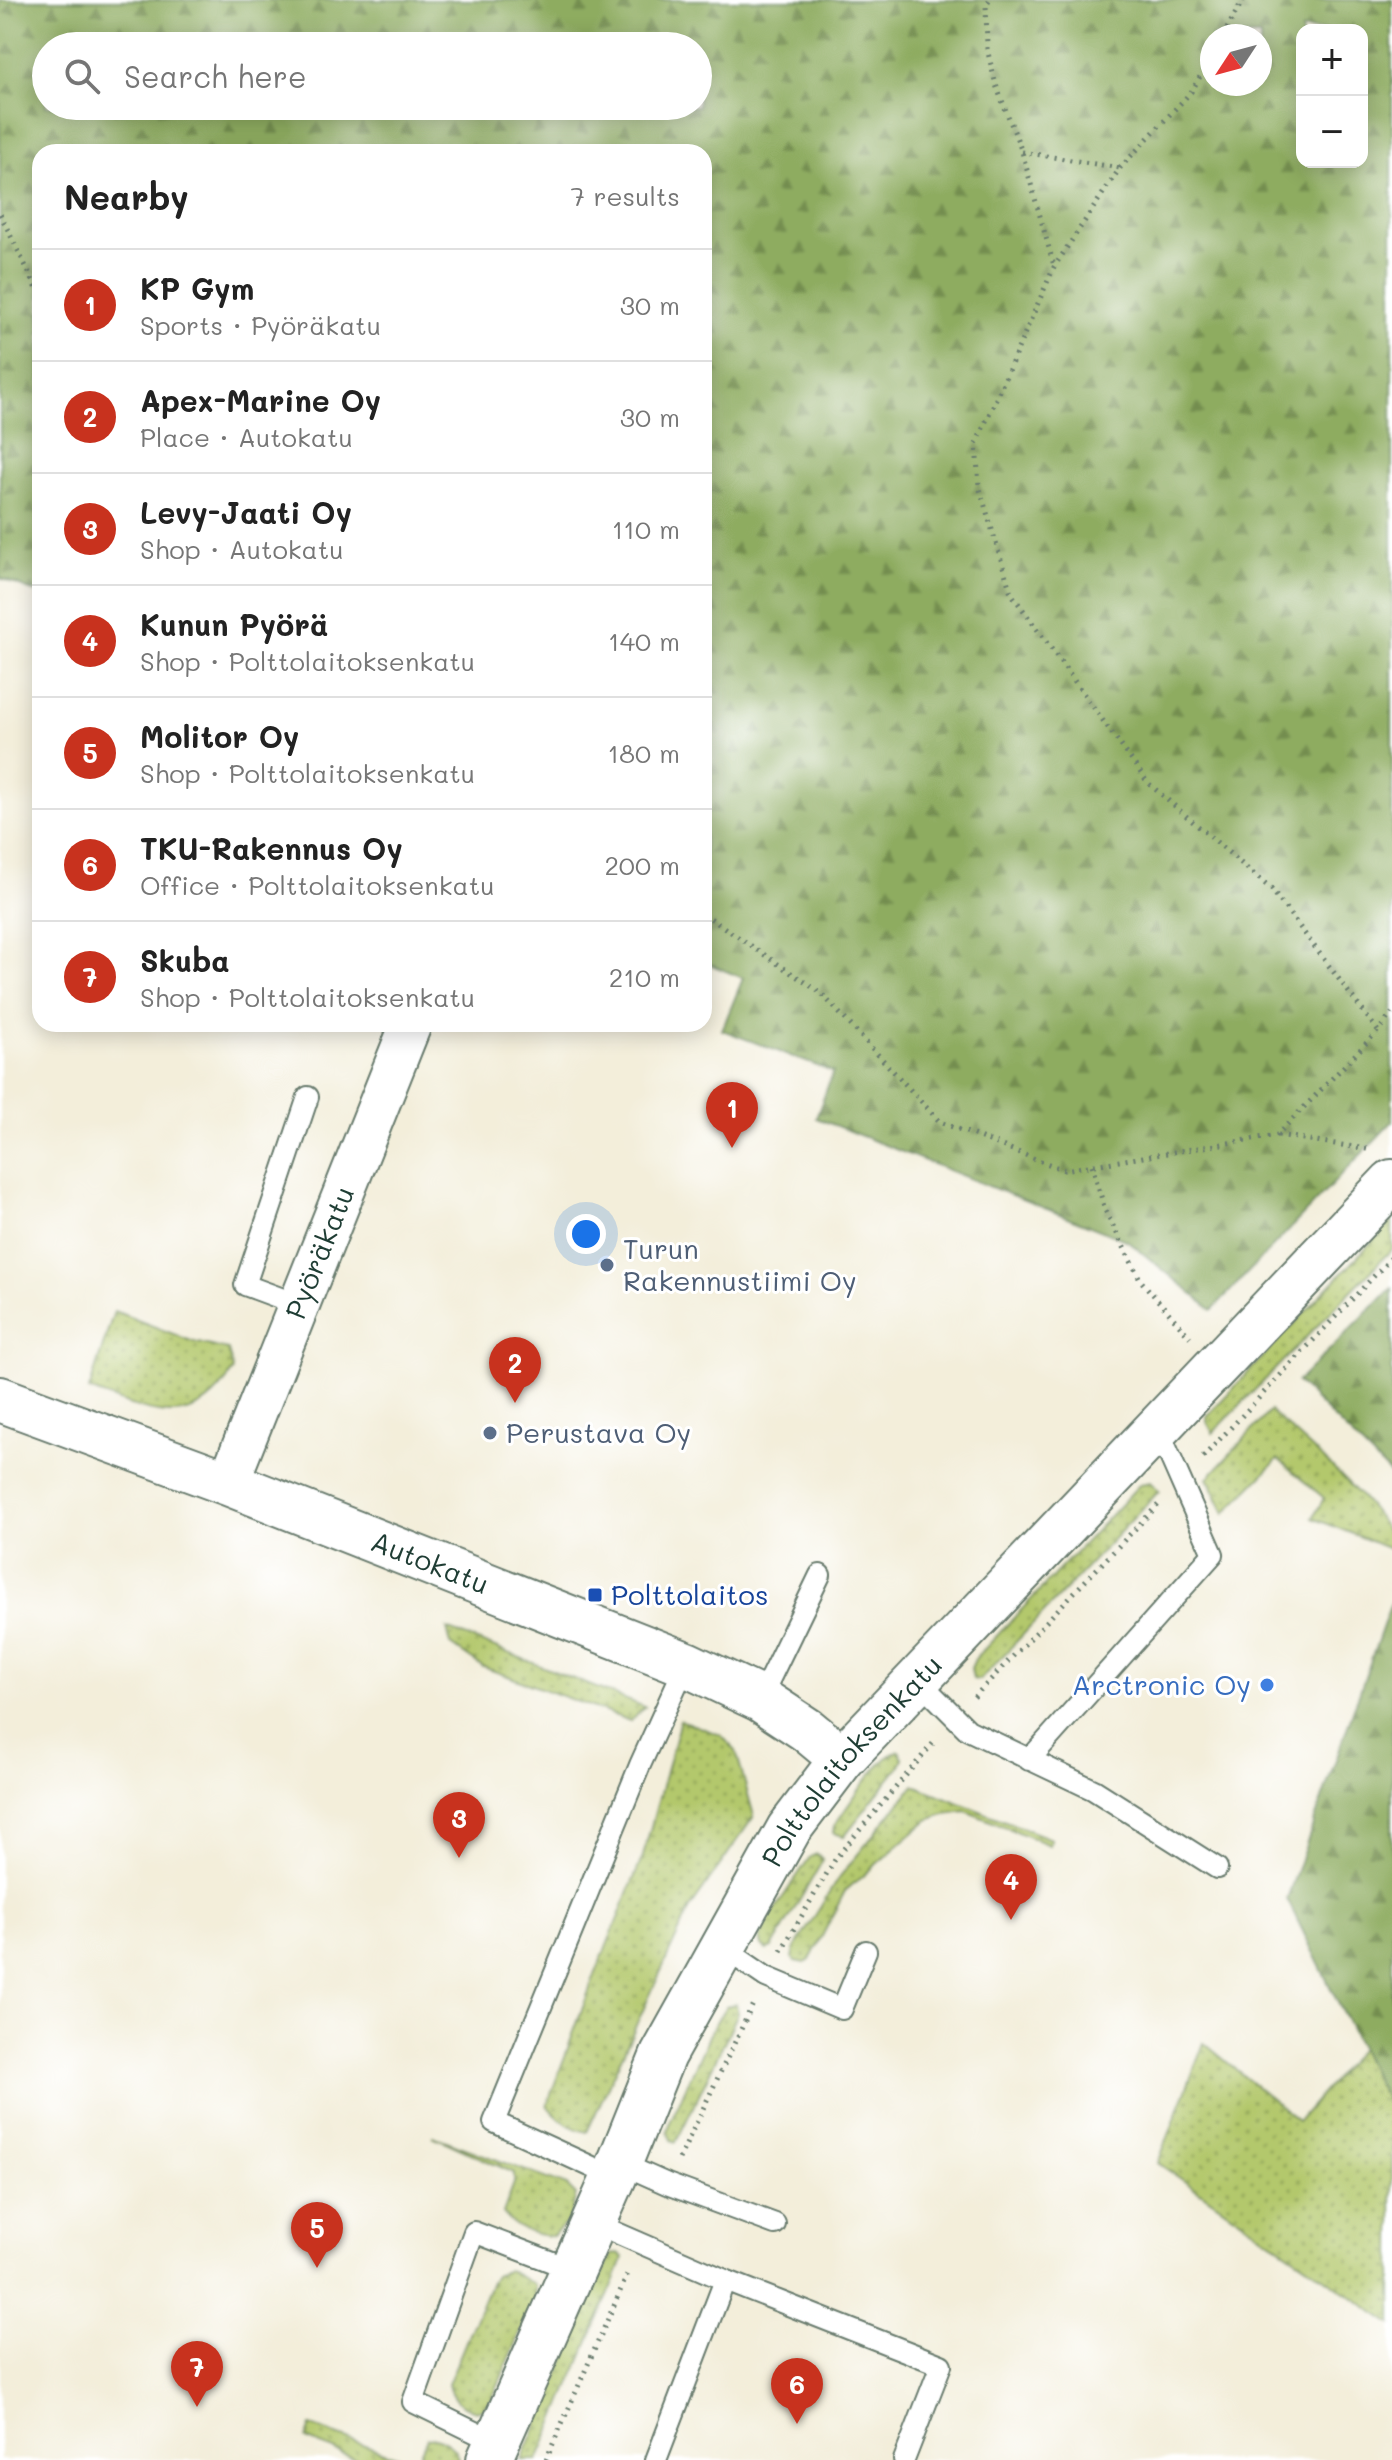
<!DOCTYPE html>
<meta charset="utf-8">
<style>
:root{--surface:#fff;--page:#f2f2f2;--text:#222;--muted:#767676;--line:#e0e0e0;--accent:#c8321e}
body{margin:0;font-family:Mali,sans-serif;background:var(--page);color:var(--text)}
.controls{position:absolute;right:24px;top:24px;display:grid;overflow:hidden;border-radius:16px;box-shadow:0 4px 20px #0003}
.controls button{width:72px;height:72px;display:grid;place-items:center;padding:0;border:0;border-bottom:2px solid var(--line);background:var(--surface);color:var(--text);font:40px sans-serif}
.compass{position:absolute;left:1200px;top:24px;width:72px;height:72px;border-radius:50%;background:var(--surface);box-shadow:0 4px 20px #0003;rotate:234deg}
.you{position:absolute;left:586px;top:1234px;width:28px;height:28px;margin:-20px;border:6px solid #fff;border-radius:50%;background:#1a73e8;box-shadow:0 0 0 12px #1a73e833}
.badge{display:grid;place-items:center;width:52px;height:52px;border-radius:50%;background:var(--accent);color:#fff;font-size:26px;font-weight:700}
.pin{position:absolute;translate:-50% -66px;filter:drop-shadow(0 2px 4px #0008)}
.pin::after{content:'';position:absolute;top:42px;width:28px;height:24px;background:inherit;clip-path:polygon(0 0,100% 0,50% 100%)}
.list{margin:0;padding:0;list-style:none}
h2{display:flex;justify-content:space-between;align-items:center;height:104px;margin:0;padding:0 32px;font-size:34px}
h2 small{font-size:26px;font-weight:400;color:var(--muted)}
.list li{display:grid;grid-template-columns:52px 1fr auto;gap:24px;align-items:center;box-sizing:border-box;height:112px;padding:0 32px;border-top:2px solid var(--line)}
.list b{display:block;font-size:30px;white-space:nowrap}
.list p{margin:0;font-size:26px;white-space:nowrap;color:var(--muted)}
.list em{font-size:26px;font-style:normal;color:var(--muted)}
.icon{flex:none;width:44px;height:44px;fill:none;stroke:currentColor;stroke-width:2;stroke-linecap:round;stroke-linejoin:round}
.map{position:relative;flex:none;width:1392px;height:2460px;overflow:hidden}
.search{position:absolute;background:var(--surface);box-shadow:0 4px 20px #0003;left:32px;top:32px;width:680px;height:88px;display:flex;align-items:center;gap:20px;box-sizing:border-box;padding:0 28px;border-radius:44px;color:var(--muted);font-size:30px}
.panel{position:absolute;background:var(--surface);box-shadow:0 4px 20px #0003;left:32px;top:144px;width:680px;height:888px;border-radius:24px}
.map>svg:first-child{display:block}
.grass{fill:url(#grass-dots);stroke:#698250;stroke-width:2}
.forest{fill:url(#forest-firs);stroke:#56744a;stroke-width:2;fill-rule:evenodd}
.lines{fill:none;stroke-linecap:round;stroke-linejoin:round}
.service-casing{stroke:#697b6e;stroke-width:24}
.minor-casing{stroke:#697b6e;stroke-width:44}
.tertiary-casing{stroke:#697b6e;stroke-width:48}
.path{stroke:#697b6e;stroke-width:5;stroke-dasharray:2 6;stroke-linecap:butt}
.service{stroke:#fff;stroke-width:20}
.minor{stroke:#fff;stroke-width:40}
.tertiary{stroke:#fff;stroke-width:44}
.service-dot{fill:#5c6f8a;stroke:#fff;stroke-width:3}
.transit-dot{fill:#1a4fb4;stroke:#fff;stroke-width:3}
.shop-dot{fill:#3f7fe0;stroke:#fff;stroke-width:3}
.labels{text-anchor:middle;stroke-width:6;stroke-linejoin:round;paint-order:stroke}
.service-label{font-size:28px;fill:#4e5e75;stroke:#fff;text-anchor:start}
.street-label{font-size:28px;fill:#1f3d34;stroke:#fff}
.transit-label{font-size:28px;fill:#164399;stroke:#fff;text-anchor:start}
.shop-label{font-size:28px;fill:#366cbe;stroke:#fff;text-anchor:end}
</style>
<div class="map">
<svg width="1392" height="2460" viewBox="0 0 1392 2460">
<defs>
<pattern id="grass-dots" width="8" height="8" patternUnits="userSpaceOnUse" patternTransform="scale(2)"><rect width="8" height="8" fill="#b3c86c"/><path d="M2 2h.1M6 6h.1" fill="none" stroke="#91a45a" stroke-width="1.8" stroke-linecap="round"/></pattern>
<pattern id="forest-firs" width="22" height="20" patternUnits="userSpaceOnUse" patternTransform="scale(2)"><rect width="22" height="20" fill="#8eac60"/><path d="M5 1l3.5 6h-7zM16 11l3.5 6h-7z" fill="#738d50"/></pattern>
</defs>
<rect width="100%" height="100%" fill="#fff"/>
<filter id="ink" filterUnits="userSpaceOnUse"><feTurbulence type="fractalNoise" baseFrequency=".0125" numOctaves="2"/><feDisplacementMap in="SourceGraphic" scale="16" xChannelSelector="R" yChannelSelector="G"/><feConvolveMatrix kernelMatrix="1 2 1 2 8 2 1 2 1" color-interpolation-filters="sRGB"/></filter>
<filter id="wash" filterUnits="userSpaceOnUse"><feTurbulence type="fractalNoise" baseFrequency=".006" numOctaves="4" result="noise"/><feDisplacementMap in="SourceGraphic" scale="32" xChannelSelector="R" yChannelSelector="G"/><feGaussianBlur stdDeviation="1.8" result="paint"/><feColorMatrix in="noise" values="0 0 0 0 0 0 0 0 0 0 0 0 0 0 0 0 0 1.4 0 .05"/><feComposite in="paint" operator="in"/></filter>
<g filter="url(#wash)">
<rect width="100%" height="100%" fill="#f3eeda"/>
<path class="grass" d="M 1392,1220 L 1392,1249 L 1213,1433 L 1207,1422 L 1207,1416 Z
M 114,1311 L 194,1342 L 228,1350 L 233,1370 C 195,1437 147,1411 89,1390 Z
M 1270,1411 C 1299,1439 1392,1512 1392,1550 L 1313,1518 L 1324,1498 L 1278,1459 L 1225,1513 L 1208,1478 Z
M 1150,1482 L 1159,1491 L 980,1680 L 973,1679 L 971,1668 L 975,1659 L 1140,1484 Z
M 447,1629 L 645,1707 L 630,1721 L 483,1667 L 451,1645 Z
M 680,1720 L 721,1735 L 736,1751 L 754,1816 L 689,1910 L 587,2132 C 572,2129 556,2118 547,2105 L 593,1980 L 643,1856 Z
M 899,1751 L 903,1758 L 901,1764 L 844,1836 L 833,1833 L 834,1826 C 846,1809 880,1755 899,1751 Z
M 914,1785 L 1051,1839 L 1049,1845 L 966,1811 L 945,1814 L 928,1820 L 845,1891 L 810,1960 L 804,1963 L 795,1961 L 793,1958 L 795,1948 L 837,1880 Z
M 817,1854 L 823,1860 L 772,1948 L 767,1950 L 762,1946 L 760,1937 L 769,1918 L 810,1857 Z
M 736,2004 L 738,2013 L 682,2130 L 676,2142 L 671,2140 L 668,2131 L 671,2120 L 713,2027 L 726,2006 Z
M 1204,2043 L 1298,2121 L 1360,2049 L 1392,2113 L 1392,2324 L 1158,2163 Z
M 433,2136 L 567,2186 L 576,2195 L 569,2221 L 552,2236 C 533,2235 514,2229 503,2213 L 514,2183 L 514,2173 Z
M 618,2253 L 623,2257 L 620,2268 L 538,2460 L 522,2460 L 608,2261 L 612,2254 Z
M 508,2270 L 535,2285 L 535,2300 L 492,2399 L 485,2408 L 476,2411 C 462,2406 451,2400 448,2384 L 490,2284 L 495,2276 Z
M 311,2426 L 407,2460 L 357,2460 L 306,2439 Z
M 436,2437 C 447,2442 457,2447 458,2460 L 417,2460 L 427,2438 Z"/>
<path class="forest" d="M 0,0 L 1392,0 L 1392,1122 L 1212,1310 L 1128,1241 L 816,1118 L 833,1072 L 722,1030 L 743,978 L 704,962 L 704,152 L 40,152 L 40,594 L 0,578 ZM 1302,30 L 1362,30 L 1362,162 L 1302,162 ZM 1212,36 L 1260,36 L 1260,84 L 1212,84 ZM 46,46 L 698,46 L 698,106 L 46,106 Z
M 1392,1288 L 1392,1476 L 1297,1382 Z
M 1392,1600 L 1392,2113 L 1287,1899 Z"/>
</g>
<g filter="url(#ink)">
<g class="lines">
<defs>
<path id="service" d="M 299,1305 L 245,1285 L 308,1097
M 918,1680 L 968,1730 L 1094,1790 L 1217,1868
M 760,1699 L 820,1575
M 1029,1760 L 1213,1554 L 1158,1429
M 722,1947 L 766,1977 L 842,2009 L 866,1951
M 620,2163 L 667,2184 L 775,2224
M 614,2177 L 494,2122 L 640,1765 L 686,1664
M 594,2223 L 725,2280 L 656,2460
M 725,2280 L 941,2365 L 904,2460
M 497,2443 L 413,2402 L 474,2232 L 573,2270"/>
<g id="minor">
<path id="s1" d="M 228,1483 L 411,1024"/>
</g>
<g id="tertiary">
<path id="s2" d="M 0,1399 L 228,1483 L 686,1664 L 760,1699 L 807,1730 L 842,1759"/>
<path id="s3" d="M 489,2460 L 614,2177 L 663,2055 L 789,1829 L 842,1759 L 1392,1182"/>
</g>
</defs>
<use href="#service" class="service-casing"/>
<use href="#minor" class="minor-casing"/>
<use href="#tertiary" class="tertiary-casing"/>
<path class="path" d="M 989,0 L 986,5 L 987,49 L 996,85 L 1022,152 L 1054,266
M 1223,36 L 1243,0
M 1212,56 L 1191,92 L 1120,168 L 1054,267 L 976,444 L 979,486 L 1011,593 L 1148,783 L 1271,889 L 1378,1031
M 1022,152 L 1120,168
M 0,214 L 40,295
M 704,914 L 821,993 L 940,1122 L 1064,1170 L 1277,1135 L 1378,1031 L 1392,1013
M 1278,1135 L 1367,1149
M 1092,1165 L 1105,1210 L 1141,1281 L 1190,1337
M 1203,1457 L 1392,1257
M 974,1697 L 1158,1505
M 781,1951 L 836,1858 L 935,1741
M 679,2159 L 754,2002
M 546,2460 L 629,2271"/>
<use href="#service" class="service"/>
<use href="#minor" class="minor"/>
<use href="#tertiary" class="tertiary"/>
</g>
</g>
<g class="service-dot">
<circle cx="607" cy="1265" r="8"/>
<circle cx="490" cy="1433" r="8"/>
</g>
<rect class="transit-dot" x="587" y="1587" width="16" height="16" rx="4"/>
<circle class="shop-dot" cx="1267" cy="1685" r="8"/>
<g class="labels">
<g class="service-label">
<text x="623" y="1259">Turun<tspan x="623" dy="32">Rakennustiimi Oy</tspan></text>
<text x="506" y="1443">Perustava Oy</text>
</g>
<g class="street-label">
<text dy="10" stroke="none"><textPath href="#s1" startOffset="248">Pyöräkatu</textPath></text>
<text dy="10" stroke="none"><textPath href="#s2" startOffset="460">Autokatu</textPath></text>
<text dy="10" stroke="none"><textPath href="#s3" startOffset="792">Polttolaitoksenkatu</textPath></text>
</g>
<g class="transit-label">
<text x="611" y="1605">Polttolaitos</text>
</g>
<g class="shop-label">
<text x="1251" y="1695">Arctronic Oy</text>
</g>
</g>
</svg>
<div class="controls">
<button>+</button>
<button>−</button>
</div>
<svg class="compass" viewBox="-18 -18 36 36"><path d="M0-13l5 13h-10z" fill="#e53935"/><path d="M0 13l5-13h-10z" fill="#767676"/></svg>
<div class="you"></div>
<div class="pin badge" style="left:732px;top:1148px">1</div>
<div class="pin badge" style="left:515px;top:1403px">2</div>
<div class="pin badge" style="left:459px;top:1858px">3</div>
<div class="pin badge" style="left:1011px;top:1920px">4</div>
<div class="pin badge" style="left:317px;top:2268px">5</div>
<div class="pin badge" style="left:797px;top:2424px">6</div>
<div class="pin badge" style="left:197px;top:2407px">7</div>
<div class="search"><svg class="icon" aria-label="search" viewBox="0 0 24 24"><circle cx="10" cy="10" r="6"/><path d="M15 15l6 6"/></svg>Search here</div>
<section class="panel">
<h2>Nearby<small>7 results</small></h2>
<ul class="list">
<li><span class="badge">1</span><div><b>KP Gym</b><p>Sports · Pyöräkatu</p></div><em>30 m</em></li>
<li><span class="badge">2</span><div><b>Apex-Marine Oy</b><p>Place · Autokatu</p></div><em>30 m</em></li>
<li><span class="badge">3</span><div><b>Levy-Jaati Oy</b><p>Shop · Autokatu</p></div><em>110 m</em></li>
<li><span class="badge">4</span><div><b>Kunun Pyörä</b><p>Shop · Polttolaitoksenkatu</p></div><em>140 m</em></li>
<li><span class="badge">5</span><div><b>Molitor Oy</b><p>Shop · Polttolaitoksenkatu</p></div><em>180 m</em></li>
<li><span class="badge">6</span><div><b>TKU-Rakennus Oy</b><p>Office · Polttolaitoksenkatu</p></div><em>200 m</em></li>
<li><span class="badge">7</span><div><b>Skuba</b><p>Shop · Polttolaitoksenkatu</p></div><em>210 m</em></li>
</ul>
</section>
</div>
